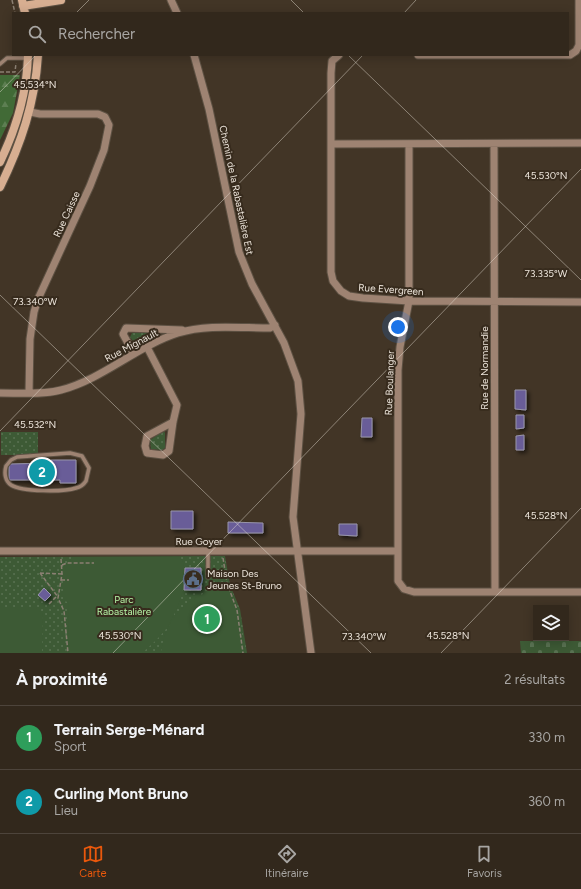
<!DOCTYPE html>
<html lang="fr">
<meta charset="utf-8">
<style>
:root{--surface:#32281c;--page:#3d3429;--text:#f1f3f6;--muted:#a8a6a3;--line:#4d443b;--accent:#ea580c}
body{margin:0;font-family:Figtree,sans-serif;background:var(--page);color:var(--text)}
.controls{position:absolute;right:12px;bottom:12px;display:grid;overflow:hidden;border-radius:0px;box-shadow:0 2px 10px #0003}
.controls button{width:36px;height:36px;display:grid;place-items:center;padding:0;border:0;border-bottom:1px solid var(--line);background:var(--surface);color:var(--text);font:20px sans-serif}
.you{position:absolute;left:398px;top:327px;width:14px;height:14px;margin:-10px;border:3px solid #fff;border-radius:50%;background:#1a73e8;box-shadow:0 0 0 6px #1a73e833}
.badge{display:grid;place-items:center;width:26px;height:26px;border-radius:50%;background:var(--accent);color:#fff;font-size:13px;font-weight:700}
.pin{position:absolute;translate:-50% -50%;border:2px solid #fff;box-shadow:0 1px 4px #0006}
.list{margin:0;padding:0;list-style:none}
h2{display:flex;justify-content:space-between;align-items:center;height:52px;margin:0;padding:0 16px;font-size:17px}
h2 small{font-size:13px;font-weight:400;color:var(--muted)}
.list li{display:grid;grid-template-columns:26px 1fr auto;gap:12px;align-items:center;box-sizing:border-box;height:64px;padding:0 16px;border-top:1px solid var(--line)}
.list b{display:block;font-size:15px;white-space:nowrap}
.list p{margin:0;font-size:13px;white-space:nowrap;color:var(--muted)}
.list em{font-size:13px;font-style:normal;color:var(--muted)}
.icon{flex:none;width:22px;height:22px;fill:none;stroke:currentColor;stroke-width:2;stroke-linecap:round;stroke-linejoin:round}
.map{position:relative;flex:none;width:581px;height:653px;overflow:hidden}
.search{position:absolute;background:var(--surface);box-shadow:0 2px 10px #0003;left:12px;right:12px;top:12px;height:44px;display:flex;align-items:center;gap:10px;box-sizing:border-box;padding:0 14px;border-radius:0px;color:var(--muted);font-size:15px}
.sheet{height:180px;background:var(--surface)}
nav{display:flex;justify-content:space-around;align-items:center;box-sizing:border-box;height:56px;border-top:1px solid var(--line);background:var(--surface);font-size:11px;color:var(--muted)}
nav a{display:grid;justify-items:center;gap:2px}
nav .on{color:var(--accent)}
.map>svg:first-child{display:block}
.green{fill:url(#green-dots)}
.forest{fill:url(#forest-firs)}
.cemetery{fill:url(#cemetery-stones)}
.pitch{fill:#3d5a35}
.building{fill:#695d98;stroke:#9895aa;filter:url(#shadow)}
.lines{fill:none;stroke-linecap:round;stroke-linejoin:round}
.lane-casing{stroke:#5d5143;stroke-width:5.5}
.street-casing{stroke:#5d5143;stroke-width:9}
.secondary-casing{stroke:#5d5143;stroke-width:10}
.path{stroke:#8a7f72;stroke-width:1.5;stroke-dasharray:4 2;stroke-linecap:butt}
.lane{stroke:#9e8372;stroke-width:3.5}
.street{stroke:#9e8372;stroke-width:7}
.secondary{stroke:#d7ae91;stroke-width:8}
.ticks{fill:none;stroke:#ece4da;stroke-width:1;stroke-opacity:0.45}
.labels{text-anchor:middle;stroke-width:4;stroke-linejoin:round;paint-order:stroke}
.street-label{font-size:10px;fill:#ece4da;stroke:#372b1d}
.poi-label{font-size:10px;fill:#ece4da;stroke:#372b1d;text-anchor:start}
.park-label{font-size:10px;fill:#b6f4a6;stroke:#372b1d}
.ticks-label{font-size:10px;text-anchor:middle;fill:#ece4da;stroke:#372b1d;stroke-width:4;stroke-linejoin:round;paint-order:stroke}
</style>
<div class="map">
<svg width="581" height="653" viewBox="0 0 581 653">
<defs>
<pattern id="green-dots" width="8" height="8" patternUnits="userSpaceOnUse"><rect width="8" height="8" fill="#3d5a35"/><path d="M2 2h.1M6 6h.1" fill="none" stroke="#597252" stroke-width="1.8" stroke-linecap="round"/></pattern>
<pattern id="forest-firs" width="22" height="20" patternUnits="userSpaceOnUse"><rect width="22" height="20" fill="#416a36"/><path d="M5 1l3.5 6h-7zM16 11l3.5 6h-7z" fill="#5d7f52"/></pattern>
<pattern id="cemetery-stones" width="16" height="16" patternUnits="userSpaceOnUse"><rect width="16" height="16" fill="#3d5a35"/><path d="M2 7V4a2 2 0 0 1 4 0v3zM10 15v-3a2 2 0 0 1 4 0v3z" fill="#597252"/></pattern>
<filter id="shadow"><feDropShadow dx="2.5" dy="2.5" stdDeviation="2" flood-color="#0009"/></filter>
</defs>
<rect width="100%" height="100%" fill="#423526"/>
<path class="green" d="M 132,333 L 157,333 L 159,334 L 137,346 L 130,337 Z
M 164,431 L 165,433 L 165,448 L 162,450 L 151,449 L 150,440 Z
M 1,432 L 38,432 L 38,455 L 1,455 Z
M 225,556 L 230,585 L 240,609 L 247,653 L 0,653 L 0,557 Z"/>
<path class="forest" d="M 0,75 L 20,75 L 13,113 L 0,140 Z"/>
<path class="cemetery" d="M 520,641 L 581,641 L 581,653 L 521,653 Z"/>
<path class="pitch" d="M 73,557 L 180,557 C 193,574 177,613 166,629 C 159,638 150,646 142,653 L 69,653 L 68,602 L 64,601 L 64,567 Z
M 229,585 L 238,609 L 245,653 L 161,653 C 166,613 192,594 229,585 Z
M 0,608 L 36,608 L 43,614 L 42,653 L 0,653 Z"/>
<path class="building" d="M 515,390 L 526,390 L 526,410 L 515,409 Z
M 516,415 L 524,415 L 524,428 L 516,429 Z
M 362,418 L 372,418 L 372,437 L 361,437 Z
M 524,435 L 524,450 L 516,450 L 516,436 Z
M 51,460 L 76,460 L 76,483 L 60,483 L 60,480 L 9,480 L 9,464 L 51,463 Z
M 171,511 L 193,511 L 193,529 L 171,529 Z
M 228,522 L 263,523 L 263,533 L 228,533 Z
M 339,524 L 357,524 L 357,536 L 339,535 Z
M 185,568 L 201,568 L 201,590 L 184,590 Z
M 44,588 L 51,595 L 45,601 L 38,595 Z"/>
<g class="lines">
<defs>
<path id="lane" d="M 0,64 L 7,58 L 27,58
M 70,453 L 82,456 L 89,468 L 86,481 C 84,484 81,487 76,488 C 64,492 22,492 11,485 C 5,481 4,473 6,466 L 11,460 L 17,457 Z
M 208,551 L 208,577"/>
<path id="street" d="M 171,0 L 177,13
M 194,55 L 209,109 L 239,252 L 252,284 L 284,343 L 298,381 L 301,414 L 293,517 L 311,653
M 339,55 L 332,61 L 331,73 L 331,272 L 333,281 L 341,291 L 349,296 L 363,298 L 409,301 L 581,302
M 418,55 L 570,55 L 576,51 L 579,45 L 579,0
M 332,144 L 581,143
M 409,144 L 409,301 L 400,347 L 398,370 L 398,581 L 404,589 L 414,592 L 581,592
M 494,144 L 495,592
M 147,347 L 177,405 L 173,422 L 169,451 L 163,455 L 147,453 L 145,446 L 147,436 L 173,422
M 134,354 L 123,334 L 126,328 L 182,330
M 0,393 C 20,393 41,395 61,390 C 103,379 137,346 178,333 C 206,324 240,328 270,328 L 275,325
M 29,393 L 30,339 L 34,312 L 38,299 L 90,186 L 104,150 L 109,125 L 105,117 L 98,114 L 40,114 L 30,112
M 0,551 L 398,551"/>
<path id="secondary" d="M 22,0 L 25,13
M 23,6 L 61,0
M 0,162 C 16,129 27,92 28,55
M 0,187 C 21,144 35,103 38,55"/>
</defs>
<use href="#lane" class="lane-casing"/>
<use href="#street" class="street-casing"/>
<use href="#secondary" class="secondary-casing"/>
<path class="path" d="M 12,0 L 15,13
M 0,72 L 15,72 L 16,63
M 45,480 L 45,486
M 223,558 L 227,583 L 237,610 L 243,653
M 61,559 L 62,574 L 58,598 L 64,611 L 68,653
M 62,565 L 67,563 L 94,563
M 40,573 L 58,597
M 40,573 L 62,574
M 61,580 L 69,580
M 49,604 L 56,597"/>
<use href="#lane" class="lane"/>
<use href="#street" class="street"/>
<use href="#secondary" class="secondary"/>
</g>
<path class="ticks" d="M 291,0 L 304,13M 76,13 L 89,0M 404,13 L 416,0M 348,55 L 581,280M 0,92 L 36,55M 0,295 L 371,653M 0,431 L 363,55M 113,653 L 581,169M 441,653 L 581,508"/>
<defs>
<symbol id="civic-ring" viewBox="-11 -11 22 22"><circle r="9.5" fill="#372b1d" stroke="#5c6f8a" stroke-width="1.5"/><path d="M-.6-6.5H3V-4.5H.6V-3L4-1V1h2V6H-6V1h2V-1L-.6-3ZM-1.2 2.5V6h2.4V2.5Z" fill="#5c6f8a"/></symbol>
</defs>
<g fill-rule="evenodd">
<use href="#civic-ring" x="182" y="568" width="22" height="22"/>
</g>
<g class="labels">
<g class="street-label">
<text transform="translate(237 190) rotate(78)" y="4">Chemin de la Rabastalière Est</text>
<text transform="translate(66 214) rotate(-65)" y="4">Rue Caisse</text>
<text transform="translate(391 289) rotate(4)" y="4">Rue Evergreen</text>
<text transform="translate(131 345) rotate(-28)" y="4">Rue Mignault</text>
<text transform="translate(484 368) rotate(-90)" y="4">Rue de Normandie</text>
<text transform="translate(389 383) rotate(-88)" y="4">Rue Boulanger</text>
<text x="199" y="545">Rue Goyer</text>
</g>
<g class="poi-label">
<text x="207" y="577">Maison Des<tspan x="207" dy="12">Jeunes St-Bruno</tspan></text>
</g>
<g class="park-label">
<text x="124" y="603">Parc<tspan x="124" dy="12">Rabastalière</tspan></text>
</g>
</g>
<g class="ticks-label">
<text x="35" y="88">45.534°N</text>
<text x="546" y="179">45.530°N</text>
<text x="546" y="277">73.335°W</text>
<text x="35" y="305">73.340°W</text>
<text x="35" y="428">45.532°N</text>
<text x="546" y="519">45.528°N</text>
<text x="120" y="639">45.530°N</text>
<text x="448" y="639">45.528°N</text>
<text x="364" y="640">73.340°W</text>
</g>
</svg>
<div class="controls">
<button><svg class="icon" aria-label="layers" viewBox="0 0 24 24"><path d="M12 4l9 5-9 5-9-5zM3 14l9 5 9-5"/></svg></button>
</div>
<div class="you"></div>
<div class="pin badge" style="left:207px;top:619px;background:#2e9e5b">1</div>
<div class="pin badge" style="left:42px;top:472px;background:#0f9aa8">2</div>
<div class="search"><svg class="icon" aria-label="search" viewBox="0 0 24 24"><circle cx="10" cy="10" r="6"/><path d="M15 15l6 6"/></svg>Rechercher</div>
</div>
<section class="sheet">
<h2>À proximité<small>2 résultats</small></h2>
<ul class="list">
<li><span class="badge" style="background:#2e9e5b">1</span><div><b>Terrain Serge-Ménard</b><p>Sport</p></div><em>330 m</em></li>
<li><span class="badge" style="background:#0f9aa8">2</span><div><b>Curling Mont Bruno</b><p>Lieu</p></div><em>360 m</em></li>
</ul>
</section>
<nav>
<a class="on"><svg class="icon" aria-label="map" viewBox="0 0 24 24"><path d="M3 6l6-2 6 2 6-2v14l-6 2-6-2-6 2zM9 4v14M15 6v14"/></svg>Carte</a>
<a><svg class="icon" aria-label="directions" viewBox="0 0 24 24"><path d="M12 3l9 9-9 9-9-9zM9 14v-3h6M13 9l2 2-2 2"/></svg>Itinéraire</a>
<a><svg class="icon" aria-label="saved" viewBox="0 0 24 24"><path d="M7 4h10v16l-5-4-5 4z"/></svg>Favoris</a>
</nav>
